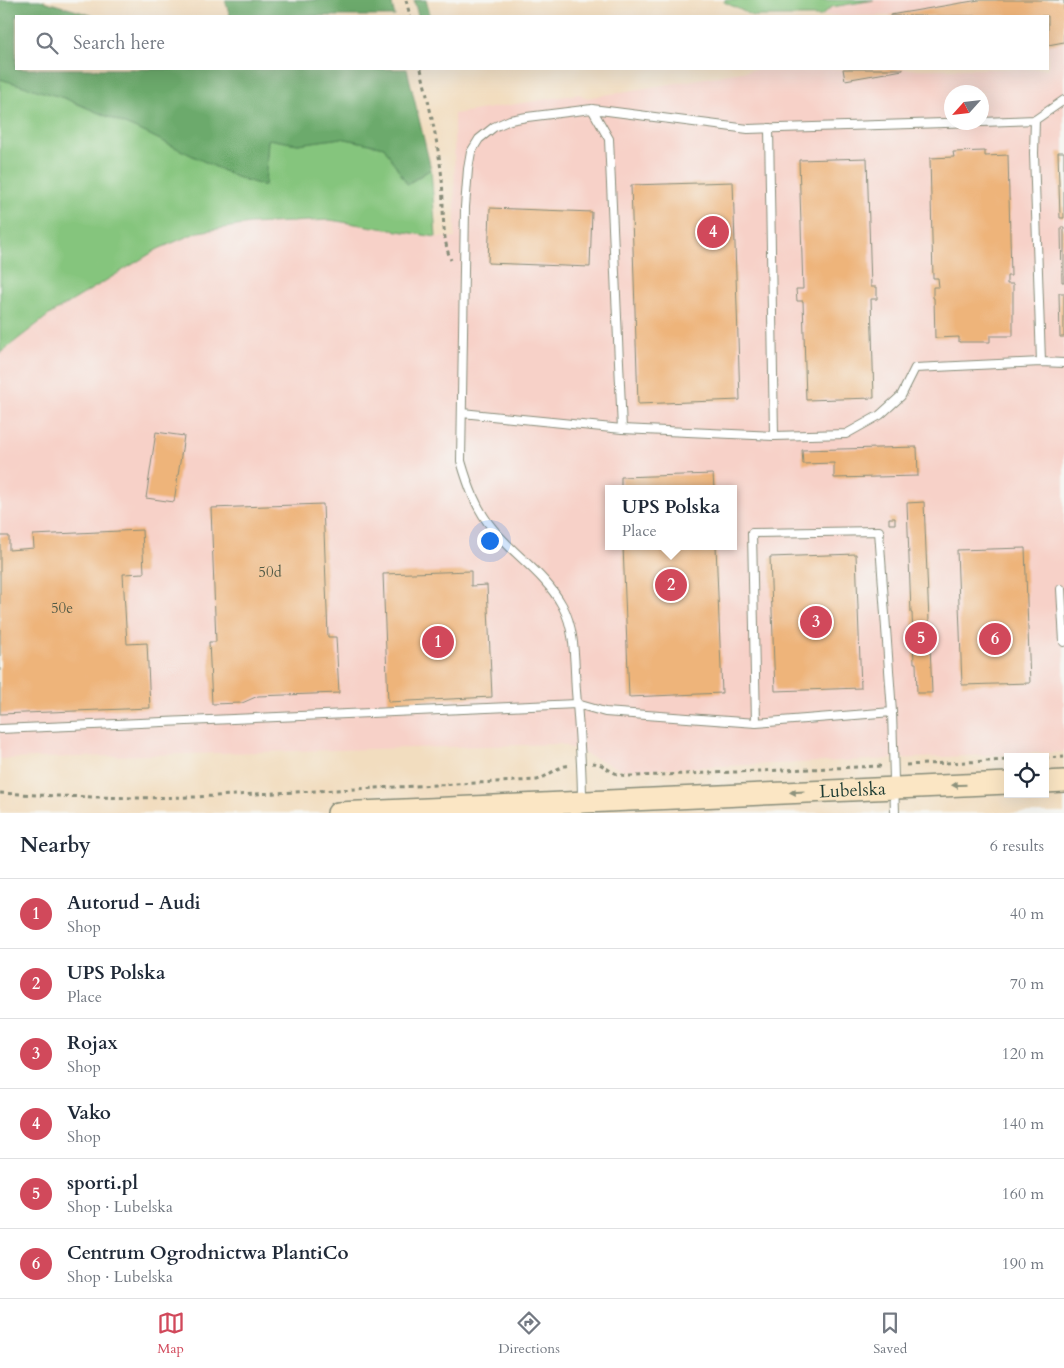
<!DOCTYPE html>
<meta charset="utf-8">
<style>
:root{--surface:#fff;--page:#f2f2f3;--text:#1f2937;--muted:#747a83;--line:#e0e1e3;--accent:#d1495b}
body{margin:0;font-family:Cardo,serif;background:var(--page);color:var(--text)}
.controls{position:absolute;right:15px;bottom:15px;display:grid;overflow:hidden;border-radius:0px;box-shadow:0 5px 20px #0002}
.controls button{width:45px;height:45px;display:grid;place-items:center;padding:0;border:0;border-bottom:1px solid var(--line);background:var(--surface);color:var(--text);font:25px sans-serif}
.compass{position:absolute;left:944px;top:85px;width:45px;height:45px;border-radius:50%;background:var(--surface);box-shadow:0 5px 20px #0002;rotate:243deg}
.you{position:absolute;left:489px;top:540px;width:18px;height:18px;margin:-12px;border:4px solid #fff;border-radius:50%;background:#1a73e8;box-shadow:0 0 0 8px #1a73e833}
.badge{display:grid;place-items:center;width:32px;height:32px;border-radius:50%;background:var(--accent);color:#fff;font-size:16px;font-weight:700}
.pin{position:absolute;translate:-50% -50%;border:2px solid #fff;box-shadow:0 1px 5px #0006}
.popup{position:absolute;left:605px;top:485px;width:132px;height:65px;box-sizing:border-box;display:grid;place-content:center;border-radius:0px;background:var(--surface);filter:drop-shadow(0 1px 4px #0005);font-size:16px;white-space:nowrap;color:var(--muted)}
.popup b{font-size:19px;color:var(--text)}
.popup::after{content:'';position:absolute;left:50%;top:100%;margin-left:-10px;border:10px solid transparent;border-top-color:var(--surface)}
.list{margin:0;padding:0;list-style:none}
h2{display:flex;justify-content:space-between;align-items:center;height:65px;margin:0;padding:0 20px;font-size:21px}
h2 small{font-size:16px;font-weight:400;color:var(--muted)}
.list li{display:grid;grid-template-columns:32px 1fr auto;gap:15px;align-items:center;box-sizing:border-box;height:70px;padding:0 20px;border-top:1px solid var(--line)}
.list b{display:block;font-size:19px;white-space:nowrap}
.list p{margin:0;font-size:16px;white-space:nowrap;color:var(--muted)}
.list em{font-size:16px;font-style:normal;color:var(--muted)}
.icon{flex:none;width:28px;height:28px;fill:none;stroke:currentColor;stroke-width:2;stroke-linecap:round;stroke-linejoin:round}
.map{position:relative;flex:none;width:1064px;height:813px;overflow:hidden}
.search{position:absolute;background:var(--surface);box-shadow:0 5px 20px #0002;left:15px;right:15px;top:15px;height:55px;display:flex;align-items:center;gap:12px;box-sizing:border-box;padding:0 18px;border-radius:0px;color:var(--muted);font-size:19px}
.sheet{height:485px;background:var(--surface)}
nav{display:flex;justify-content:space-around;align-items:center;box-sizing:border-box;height:70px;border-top:1px solid var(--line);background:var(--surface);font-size:14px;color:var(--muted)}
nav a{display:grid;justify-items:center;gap:2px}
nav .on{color:var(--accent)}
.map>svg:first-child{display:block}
.built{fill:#f7d1c8;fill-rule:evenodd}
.green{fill:#85c57d;stroke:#528158}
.forest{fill:#6caa6c;stroke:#467450}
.building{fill:#eeb47a}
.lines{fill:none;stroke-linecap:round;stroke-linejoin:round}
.service-casing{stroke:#888d7a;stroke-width:10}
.secondary-casing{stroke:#888d7a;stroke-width:24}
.path{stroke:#888d7a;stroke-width:3;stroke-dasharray:4 4;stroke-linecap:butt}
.service{stroke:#fff;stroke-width:8}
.secondary{stroke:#fbe6c4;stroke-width:21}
.oneway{fill:#8d927c}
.labels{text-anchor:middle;stroke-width:4;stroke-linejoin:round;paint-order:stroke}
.number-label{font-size:15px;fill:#535b46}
.street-label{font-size:18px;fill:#1f3d34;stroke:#f6f6f2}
</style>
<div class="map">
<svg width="1064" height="813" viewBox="0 0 1064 813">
<rect width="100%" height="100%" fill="#f6f6f2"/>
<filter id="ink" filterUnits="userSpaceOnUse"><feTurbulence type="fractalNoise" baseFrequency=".02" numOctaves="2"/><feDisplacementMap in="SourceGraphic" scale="10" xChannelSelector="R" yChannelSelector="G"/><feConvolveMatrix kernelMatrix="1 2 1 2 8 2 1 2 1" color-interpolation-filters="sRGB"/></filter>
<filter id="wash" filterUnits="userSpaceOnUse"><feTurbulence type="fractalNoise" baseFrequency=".0096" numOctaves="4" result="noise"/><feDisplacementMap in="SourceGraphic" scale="20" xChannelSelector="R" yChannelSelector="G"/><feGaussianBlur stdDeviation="1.12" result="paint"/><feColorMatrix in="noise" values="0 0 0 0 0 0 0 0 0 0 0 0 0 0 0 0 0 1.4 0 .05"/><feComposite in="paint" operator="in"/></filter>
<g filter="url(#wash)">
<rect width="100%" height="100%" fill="#f2ddbf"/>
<path class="built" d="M 874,0 L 1064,0 L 1064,752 L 623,770 L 561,744 L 0,759 L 0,353 L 49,315 L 158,249 L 198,232 L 250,224 L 330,220 L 436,237 L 455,238 L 454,114 L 579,94 L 586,98 L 759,69 L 1048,69 L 1048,16 L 821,16 L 832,7 ZM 952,92 L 982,92 L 982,122 L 952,122 ZM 608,489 L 734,489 L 734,546 L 608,546 Z"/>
<path class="green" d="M 725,0 L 874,0 L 832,7 L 821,16 L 753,16 L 724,2 Z
M 0,79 L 64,98 L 146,133 L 236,177 L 265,186 L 268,139 L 298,144 L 341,138 L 384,147 L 408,184 L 431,169 L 436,237 L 330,220 L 250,224 L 198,232 L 158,249 L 49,315 L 0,353 Z"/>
<path class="forest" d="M 0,0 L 40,0 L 94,16 L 16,16 L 16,69 L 407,69 L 431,169 L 407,184 L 384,147 L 341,138 L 298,144 L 268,139 L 265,186 L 236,177 L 146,133 L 64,98 L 0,79 Z
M 225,0 L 391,0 L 395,16 L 230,16 Z
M 414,0 L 426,0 L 430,16 L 418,16 Z"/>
<g id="blocks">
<path class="building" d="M 979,0 L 1064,0 L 1064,42 L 1048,45 L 1048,16 L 890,16 L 890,15 Z
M 843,69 L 903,69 L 903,70 L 845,80 Z
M 985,151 L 985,156 L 1008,155 L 1011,276 L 1007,276 L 1007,284 L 1013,284 L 1013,336 L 990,336 L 990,342 L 959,342 L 959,337 L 935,338 L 934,298 L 933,298 L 933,287 L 939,287 L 938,278 L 933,278 L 930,158 L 954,157 L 953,152 Z
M 1058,152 L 1064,152 L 1064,218 L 1060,218 Z
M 867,158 L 871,287 L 877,287 L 877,299 L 871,299 L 874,398 L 806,400 L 803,301 L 797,301 L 796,289 L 803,289 L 799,160 Z
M 733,182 L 740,400 L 638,404 L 631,185 Z
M 490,208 L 592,212 L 590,267 L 488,263 Z
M 1061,227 L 1064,227 L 1064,282 L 1062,282 Z
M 1059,293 L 1064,293 L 1064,337 L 1060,337 Z
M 156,432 L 184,436 L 174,502 L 146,498 Z
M 917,447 L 918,476 L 834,478 L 834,463 L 803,464 L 802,450 Z
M 713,474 L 714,489 L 621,489 L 621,477 Z
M 924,502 L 932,693 L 917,693 L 916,663 L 914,663 L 912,613 L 911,613 L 907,503 Z
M 323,504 L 328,637 L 336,637 L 339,693 L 258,696 L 242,703 L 212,704 L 209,642 L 216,642 L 211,508 Z
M 889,518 L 895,518 L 895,524 L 889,524 Z
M 142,530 L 144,573 L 123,574 L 127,644 L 147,643 L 150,708 L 0,714 L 0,536 L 9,536 L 9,550 L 34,548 L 33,535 Z
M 623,546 L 716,546 L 722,693 L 629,697 Z
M 1025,548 L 1030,683 L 962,685 L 957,550 Z
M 856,554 L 861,688 L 775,691 L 770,557 Z
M 471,571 L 471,586 L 487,585 L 492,697 L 388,702 L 383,574 Z"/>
</g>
</g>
<g filter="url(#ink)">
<use href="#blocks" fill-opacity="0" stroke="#888d7a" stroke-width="1"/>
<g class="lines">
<defs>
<path id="service" d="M 592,109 L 609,139 L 622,429
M 1035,120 L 1034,153 L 1041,362
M 982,122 L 1035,120 L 1064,100
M 769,128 L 774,436 L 846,434 L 880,415 L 901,396 L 915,368 L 1041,362 L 1064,363
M 462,413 L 622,429 L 774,436
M 1061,589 L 1064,642
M 892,712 L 756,723 L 752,533 L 879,531 L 892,712 L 895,813
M 0,729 L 577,704 L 605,712 L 756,723
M 582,801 C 582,764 579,727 576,691 C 574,662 576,631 562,605 C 545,574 515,556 493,529 C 476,509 468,485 461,461 L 465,207 L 468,169 L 471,152 L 479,139 L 494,127 L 510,120 L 527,117 L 592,109 L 748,129 L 977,122"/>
<g id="secondary">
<path d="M 1045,782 L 1064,781"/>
<path id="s1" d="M 338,813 L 1008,783"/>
</g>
</defs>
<use href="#service" class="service-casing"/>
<use href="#secondary" class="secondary-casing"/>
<path class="path" d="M 406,0 L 410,16
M 421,69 C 429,105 438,142 442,179 C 444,203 441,239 451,260
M 1045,758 L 1064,757
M 592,763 C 602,763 606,769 615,773 C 621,776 628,776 636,776 L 882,766
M 906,765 L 1008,760
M 0,793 L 56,796 L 135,798 L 195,797 L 537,780 C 549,776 557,766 571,765"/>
<use href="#service" class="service"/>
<use href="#secondary" class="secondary"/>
</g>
<defs><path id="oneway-solid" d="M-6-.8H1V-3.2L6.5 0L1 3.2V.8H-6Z" transform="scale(1.25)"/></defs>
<g class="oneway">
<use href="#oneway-solid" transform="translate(959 785) rotate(178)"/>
<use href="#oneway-solid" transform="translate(797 792) rotate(177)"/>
</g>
</g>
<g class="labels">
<g class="number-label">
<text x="270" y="577">50d</text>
<text x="62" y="613">50e</text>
</g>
<g class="street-label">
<text dy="6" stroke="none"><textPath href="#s1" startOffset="515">Lubelska</textPath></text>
</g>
</g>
</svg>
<div class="controls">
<button><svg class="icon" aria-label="locate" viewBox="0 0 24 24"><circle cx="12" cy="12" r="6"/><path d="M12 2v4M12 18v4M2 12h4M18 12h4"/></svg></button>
</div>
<svg class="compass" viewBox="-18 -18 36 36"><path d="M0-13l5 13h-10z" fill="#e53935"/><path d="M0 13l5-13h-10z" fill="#747a83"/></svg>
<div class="you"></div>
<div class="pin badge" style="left:438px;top:642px">1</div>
<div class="pin badge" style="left:671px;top:585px">2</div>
<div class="popup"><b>UPS Polska</b>Place</div>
<div class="pin badge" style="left:816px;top:622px">3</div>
<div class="pin badge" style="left:713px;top:232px">4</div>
<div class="pin badge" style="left:921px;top:638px">5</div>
<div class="pin badge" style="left:995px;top:639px">6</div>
<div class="search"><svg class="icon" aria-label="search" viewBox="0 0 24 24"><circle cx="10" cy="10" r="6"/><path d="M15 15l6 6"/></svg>Search here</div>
</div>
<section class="sheet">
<h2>Nearby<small>6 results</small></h2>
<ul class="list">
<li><span class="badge">1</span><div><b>Autorud - Audi</b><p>Shop</p></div><em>40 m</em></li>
<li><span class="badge">2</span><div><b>UPS Polska</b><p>Place</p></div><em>70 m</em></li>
<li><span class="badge">3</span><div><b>Rojax</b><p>Shop</p></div><em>120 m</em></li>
<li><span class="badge">4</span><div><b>Vako</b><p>Shop</p></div><em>140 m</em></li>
<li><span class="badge">5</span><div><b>sporti.pl</b><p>Shop · Lubelska</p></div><em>160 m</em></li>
<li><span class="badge">6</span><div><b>Centrum Ogrodnictwa PlantiCo</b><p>Shop · Lubelska</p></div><em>190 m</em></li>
</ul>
</section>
<nav>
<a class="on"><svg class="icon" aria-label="map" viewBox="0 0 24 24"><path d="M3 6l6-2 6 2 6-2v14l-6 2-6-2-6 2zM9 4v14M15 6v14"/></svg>Map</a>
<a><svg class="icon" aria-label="directions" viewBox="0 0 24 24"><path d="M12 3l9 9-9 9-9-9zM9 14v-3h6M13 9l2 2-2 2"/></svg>Directions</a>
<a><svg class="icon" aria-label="saved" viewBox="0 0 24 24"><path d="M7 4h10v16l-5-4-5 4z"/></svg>Saved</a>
</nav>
